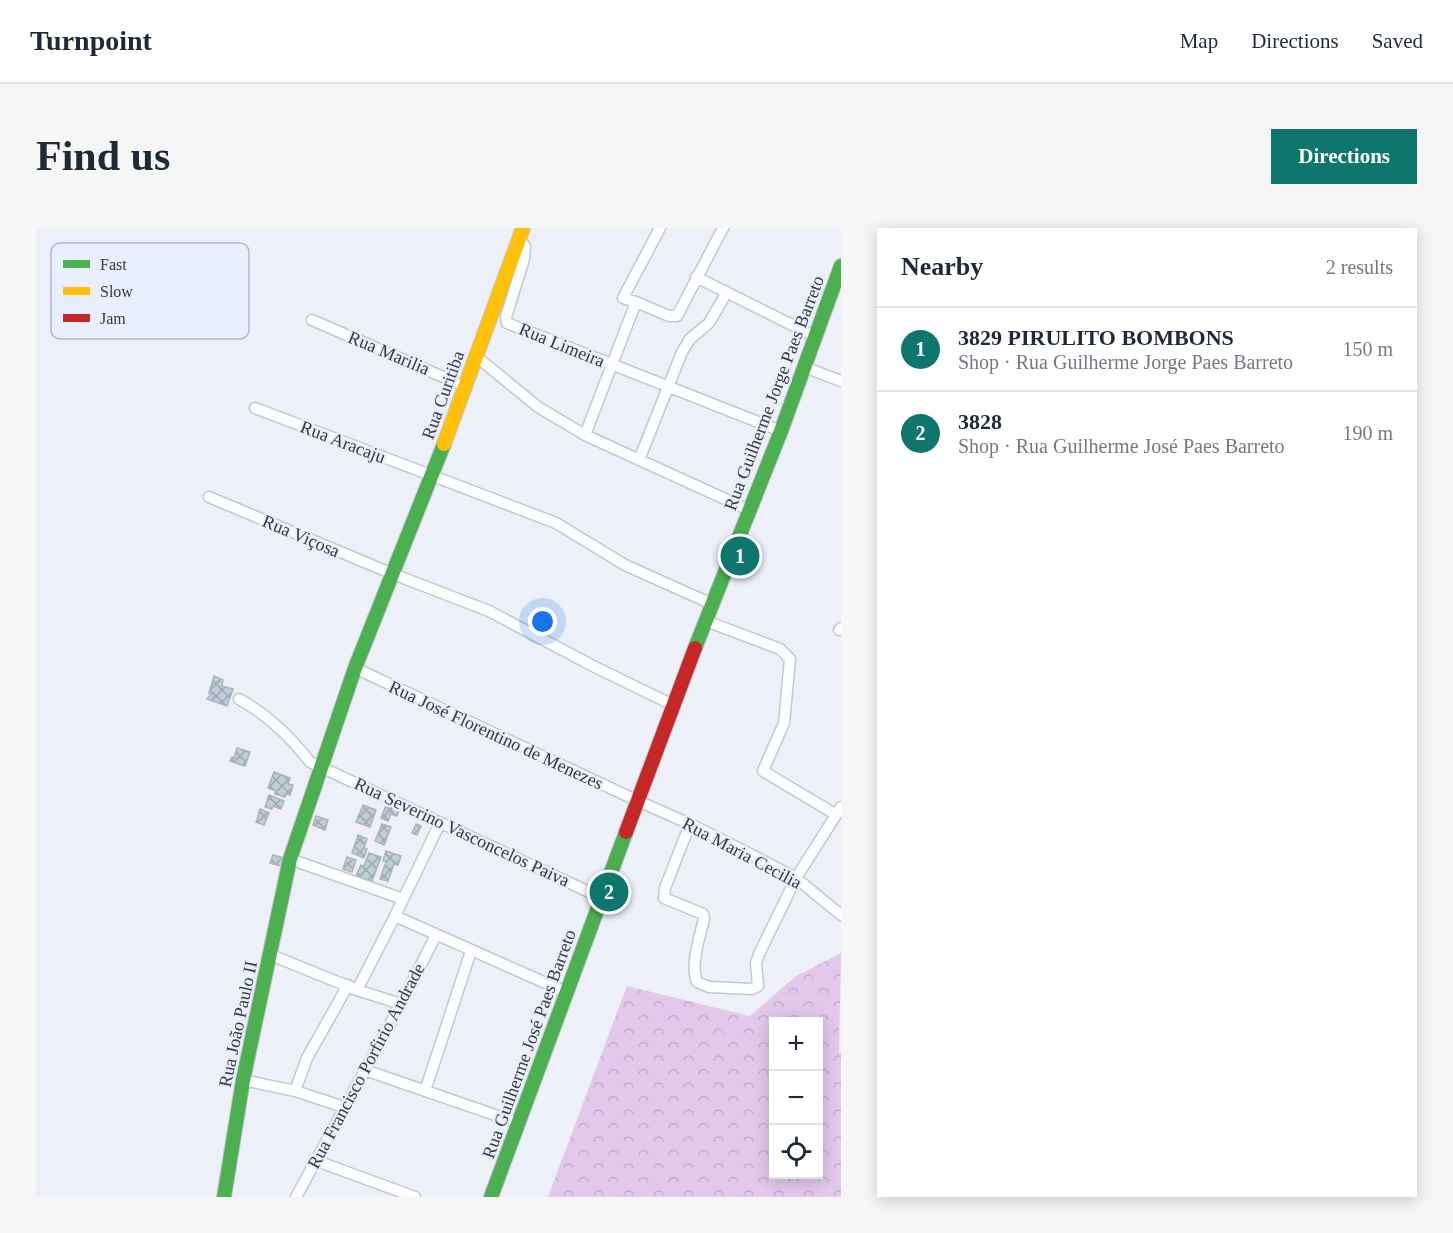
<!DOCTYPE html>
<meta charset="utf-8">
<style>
:root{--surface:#fff;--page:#f6f6f7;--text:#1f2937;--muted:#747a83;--line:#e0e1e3;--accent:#0f766e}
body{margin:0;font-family:Georgia,serif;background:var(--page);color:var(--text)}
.controls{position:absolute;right:18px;bottom:18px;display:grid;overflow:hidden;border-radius:0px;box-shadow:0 3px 15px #0003}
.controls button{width:54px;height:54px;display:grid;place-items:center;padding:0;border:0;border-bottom:2px solid var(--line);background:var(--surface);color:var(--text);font:30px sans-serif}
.you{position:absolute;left:507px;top:394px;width:21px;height:21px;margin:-15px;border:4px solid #fff;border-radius:50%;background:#1a73e8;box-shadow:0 0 0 9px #1a73e833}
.badge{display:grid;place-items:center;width:39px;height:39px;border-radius:50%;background:var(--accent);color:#fff;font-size:20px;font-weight:700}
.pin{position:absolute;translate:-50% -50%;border:3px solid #fff;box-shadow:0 2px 6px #0006}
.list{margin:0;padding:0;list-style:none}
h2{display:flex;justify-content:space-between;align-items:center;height:78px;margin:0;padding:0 24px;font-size:26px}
h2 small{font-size:20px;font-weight:400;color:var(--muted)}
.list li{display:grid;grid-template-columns:39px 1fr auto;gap:18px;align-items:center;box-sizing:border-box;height:84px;padding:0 24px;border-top:2px solid var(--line)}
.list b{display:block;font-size:22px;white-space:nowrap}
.list p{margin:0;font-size:20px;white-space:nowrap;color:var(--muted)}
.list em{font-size:20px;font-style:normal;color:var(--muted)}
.icon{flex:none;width:33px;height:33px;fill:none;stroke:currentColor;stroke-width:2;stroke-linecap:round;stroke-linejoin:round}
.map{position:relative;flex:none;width:805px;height:969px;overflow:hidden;border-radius:0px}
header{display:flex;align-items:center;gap:36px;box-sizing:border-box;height:84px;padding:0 30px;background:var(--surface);border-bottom:2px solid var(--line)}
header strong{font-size:28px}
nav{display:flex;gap:33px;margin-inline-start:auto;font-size:21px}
.intro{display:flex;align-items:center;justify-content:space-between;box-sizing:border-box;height:144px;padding:0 36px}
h1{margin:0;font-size:42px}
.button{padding:15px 27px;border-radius:0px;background:var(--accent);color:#fff;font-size:21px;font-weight:700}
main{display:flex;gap:36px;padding:0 36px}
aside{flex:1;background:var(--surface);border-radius:0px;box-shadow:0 3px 15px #0003}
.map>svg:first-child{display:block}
.forest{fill:url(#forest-crowns);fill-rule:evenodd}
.building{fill:url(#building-cross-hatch);stroke:#aeb3b9;stroke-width:1.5}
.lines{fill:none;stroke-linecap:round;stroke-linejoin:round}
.street-casing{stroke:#c3c7ce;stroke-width:13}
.fast-casing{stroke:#c3c7ce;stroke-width:16}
.slow-casing{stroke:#c3c7ce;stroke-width:16}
.jam-casing{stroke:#c3c7ce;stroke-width:16}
.street{stroke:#fcfdfe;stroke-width:10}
.fast{stroke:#4caf50;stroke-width:14}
.slow{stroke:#ffc107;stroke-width:14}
.jam{stroke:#c62828;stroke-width:14}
.labels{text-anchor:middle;stroke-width:5;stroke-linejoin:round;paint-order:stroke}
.street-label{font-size:18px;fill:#353941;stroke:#e9effc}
.key{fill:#e9effc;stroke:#b3b8c4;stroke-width:1.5}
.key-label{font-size:16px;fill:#353941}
</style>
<header>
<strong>Turnpoint</strong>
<nav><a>Map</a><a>Directions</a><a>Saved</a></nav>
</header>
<div class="intro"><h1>Find us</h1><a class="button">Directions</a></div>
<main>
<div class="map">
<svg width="805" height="969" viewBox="0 0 805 969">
<defs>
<pattern id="forest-crowns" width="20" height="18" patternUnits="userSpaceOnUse" patternTransform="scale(1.5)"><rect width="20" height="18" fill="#e2c9eb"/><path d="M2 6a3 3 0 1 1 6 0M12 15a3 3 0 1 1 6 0" fill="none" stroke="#c2adcb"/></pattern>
<pattern id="building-cross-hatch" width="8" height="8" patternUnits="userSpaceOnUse" patternTransform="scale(1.5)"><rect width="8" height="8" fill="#bfcdd9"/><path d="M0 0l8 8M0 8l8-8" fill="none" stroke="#9ca7b2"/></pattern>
</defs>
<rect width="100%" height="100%" fill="#edf0f8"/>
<path class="forest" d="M 805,725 L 803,824 L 805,826 L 805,969 L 512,969 L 591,758 L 714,788 L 760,748 ZM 738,794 L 782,794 L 782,946 L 738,946 Z"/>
<path class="building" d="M 178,448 L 187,452 L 186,458 L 197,461 L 191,478 L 171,471 L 175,466 L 173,465 Z
M 201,520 L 214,524 L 209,538 L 194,533 L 196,529 L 198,530 Z
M 238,544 L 254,550 L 252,556 L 257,557 L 254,567 L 250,566 L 249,569 L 239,566 L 240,563 L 232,560 Z
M 233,567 L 248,573 L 245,581 L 237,578 L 236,581 L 229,579 Z
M 351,575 L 364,580 L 361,588 L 355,586 L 352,593 L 345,590 Z
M 327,577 L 340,582 L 334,599 L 320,594 Z
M 224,581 L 233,585 L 228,597 L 220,594 Z
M 280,588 L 292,592 L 289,602 L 277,597 Z
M 346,596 L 355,599 L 348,617 L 339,613 Z
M 380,596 L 385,598 L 381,607 L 376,605 Z
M 322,607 L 331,611 L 328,620 L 331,621 L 328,630 L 316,625 Z
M 350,623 L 365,628 L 362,637 L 358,636 L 352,653 L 344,651 L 350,634 L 347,633 Z
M 333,625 L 345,629 L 336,653 L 320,648 L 325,637 L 328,638 Z
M 237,627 L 248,630 L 245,638 L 234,635 Z
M 311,629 L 320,632 L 316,644 L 307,641 Z"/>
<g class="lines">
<defs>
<path id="street" d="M 483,11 L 489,18 L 488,31 L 470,89 L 471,95 L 745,203
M 660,49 L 778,108
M 600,74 L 633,88 L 641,88 L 687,0
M 276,92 L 430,159
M 441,129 L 502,179 L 549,207 L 713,282
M 768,139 L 805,153
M 219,180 L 520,295 L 589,337 L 676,376
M 549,207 L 600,74 L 587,70 L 624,0
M 603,232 L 646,124 L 654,111 L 673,95 L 691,64
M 173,269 L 357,346 L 453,383 L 559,439 L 637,477
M 670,393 L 744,421 L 754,431 L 748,495 L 727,543 L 799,586
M 803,402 L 805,400
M 319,440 L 602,573 L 654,596 L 712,625 L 760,650 L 805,687
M 203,471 C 232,487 254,508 274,534 L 566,670
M 654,596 L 629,660 L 628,670 L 667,686 L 668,691 C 664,709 654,736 661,754 L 673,759 L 716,761 L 722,758 L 720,735 L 723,726 L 760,650 L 805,579
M 254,631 L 367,671
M 359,688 L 532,765
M 235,727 L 321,762 L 365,776
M 321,762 L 359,688 L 404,595
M 329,842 L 482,895
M 207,852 L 259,863 L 308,879
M 259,863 L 271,830 L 312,757
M 389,863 L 435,723
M 278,932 L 379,969
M 260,969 L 365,776 L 400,707"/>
<path id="fast" d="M 659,420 L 745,203 L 805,38
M 188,969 L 207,852 L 254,631 L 319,440 L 408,216
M 455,969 L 590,604"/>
<path id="slow" d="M 408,216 L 487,0"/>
<path id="jam" d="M 590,604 L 659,420"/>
</defs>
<use href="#street" class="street-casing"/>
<use href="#fast" class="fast-casing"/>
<use href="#slow" class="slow-casing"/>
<use href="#jam" class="jam-casing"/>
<use href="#street" class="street"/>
<use href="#fast" class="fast"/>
<use href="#slow" class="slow"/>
<use href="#jam" class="jam"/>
</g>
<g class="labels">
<g class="street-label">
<text transform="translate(526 117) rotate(22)" y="6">Rua Limeira</text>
<text transform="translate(353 125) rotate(23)" y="6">Rua Marilia</text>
<text transform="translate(738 165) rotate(-69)" y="6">Rua Guilherme Jorge Paes Barreto</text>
<text transform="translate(407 167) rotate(-70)" y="6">Rua Curitiba</text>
<text transform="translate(307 214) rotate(21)" y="6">Rua Aracaju</text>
<text transform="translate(265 308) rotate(23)" y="6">Rua Viçosa</text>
<text transform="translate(460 507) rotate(25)" y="6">Rua José Florentino de Menezes</text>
<text transform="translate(426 604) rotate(25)" y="6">Rua Severino Vasconcelos Paiva</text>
<text transform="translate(706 625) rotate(28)" y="6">Rua Maria Cecilia</text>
<text transform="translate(202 796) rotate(-78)" y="6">Rua João Paulo II</text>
<text transform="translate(493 816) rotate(-70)" y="6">Rua Guilherme José Paes Barreto</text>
<text transform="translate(330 838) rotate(-62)" y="6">Rua Francisco Porfirio Andrade</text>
</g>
</g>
<rect x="15" y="15" width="198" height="96" rx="9" class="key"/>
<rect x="27" y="32" width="27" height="8" fill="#4caf50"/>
<rect x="27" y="59" width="27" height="8" fill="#ffc107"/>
<rect x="27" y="86" width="27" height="8" fill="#c62828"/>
<g class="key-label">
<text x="64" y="42">Fast</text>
<text x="64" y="69">Slow</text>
<text x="64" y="96">Jam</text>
</g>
</svg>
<div class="controls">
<button>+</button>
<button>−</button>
<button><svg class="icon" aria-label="locate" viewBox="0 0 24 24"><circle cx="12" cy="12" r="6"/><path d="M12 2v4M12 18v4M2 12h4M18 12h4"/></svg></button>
</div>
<div class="you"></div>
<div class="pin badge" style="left:704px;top:328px">1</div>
<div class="pin badge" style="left:573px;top:664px">2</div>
</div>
<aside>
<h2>Nearby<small>2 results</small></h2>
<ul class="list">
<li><span class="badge">1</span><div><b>3829 PIRULITO BOMBONS</b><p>Shop · Rua Guilherme Jorge Paes Barreto</p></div><em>150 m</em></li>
<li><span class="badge">2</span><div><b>3828</b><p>Shop · Rua Guilherme José Paes Barreto</p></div><em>190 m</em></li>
</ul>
</aside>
</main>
